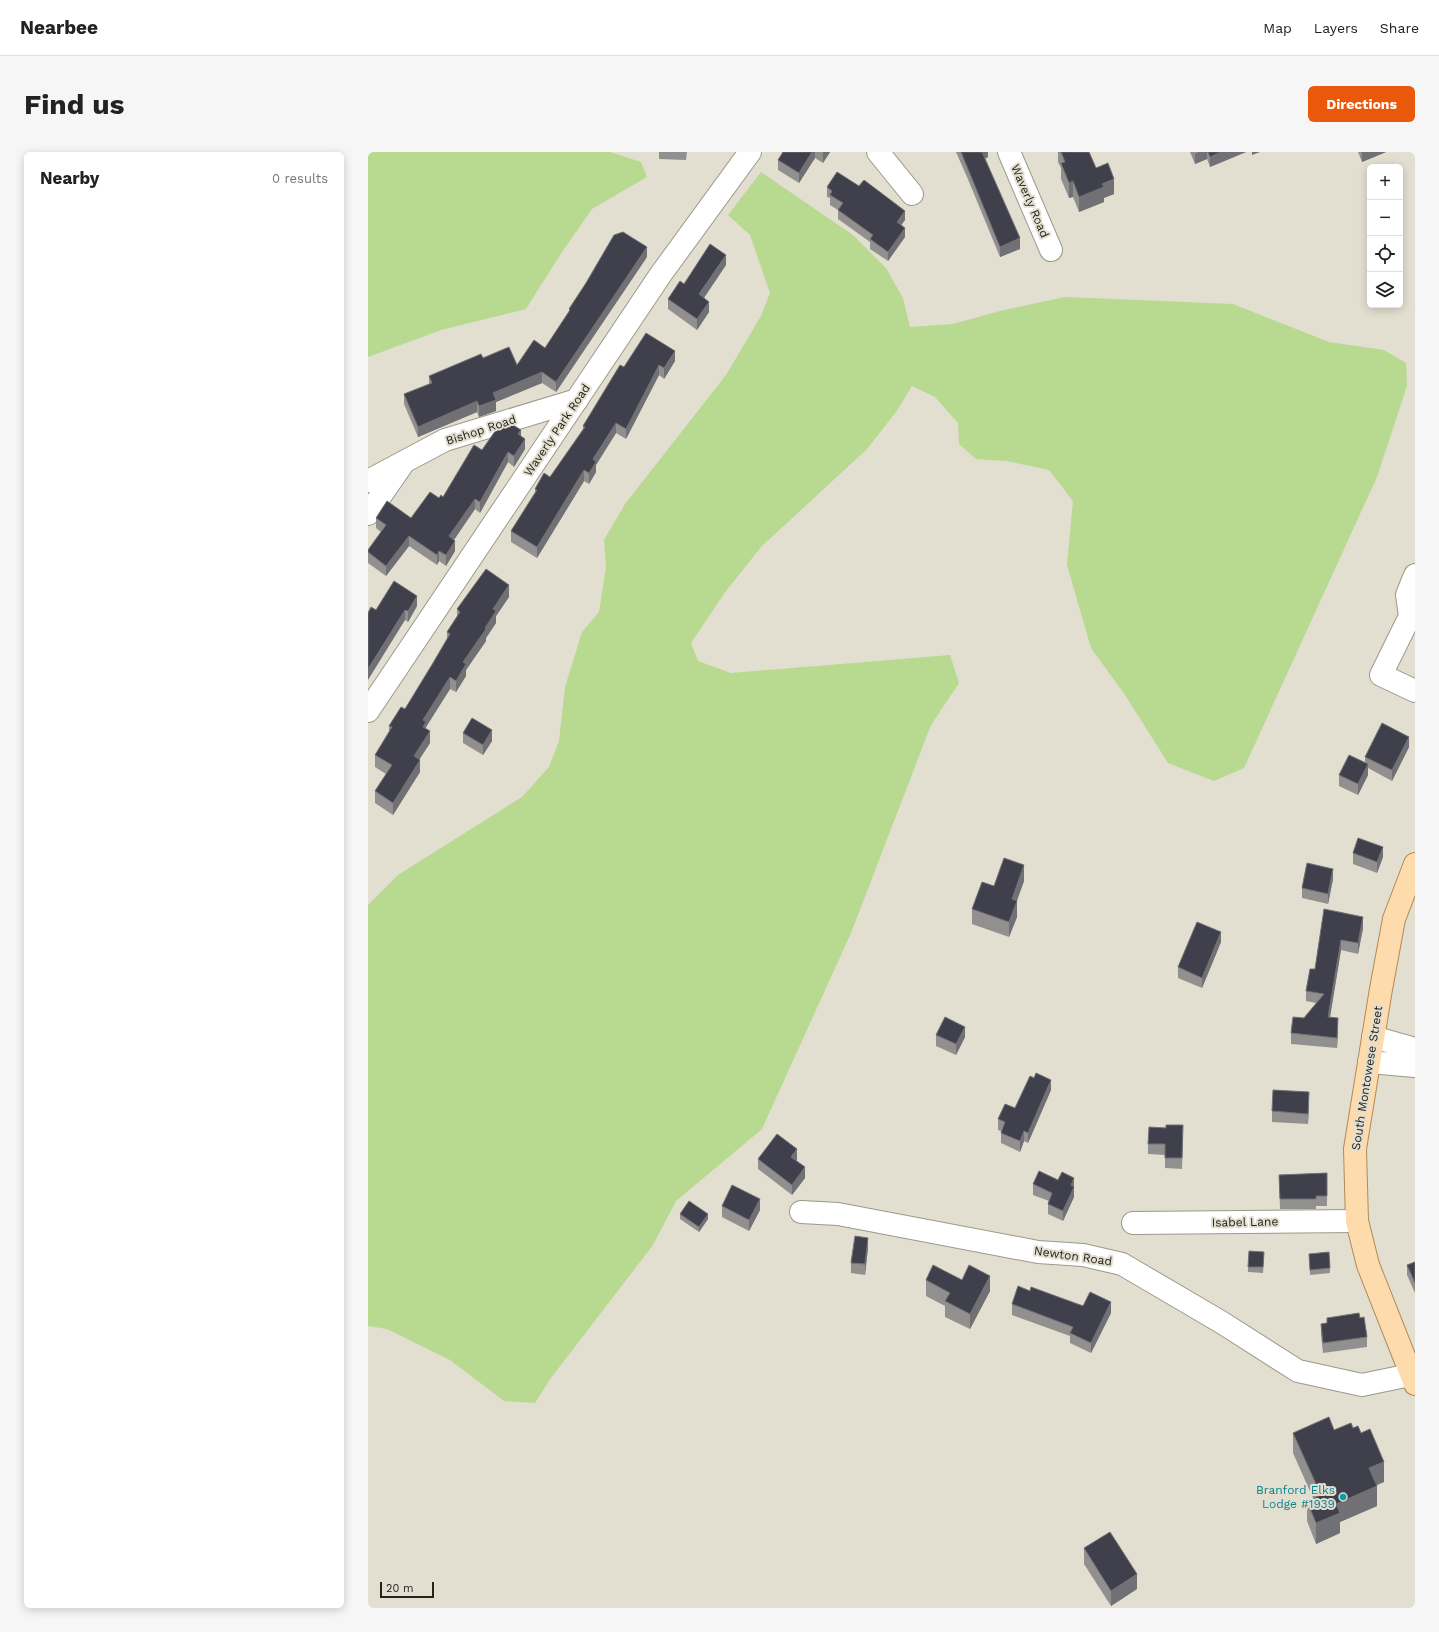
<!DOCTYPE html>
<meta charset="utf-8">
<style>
:root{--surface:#fff;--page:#f6f6f6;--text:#222;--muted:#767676;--line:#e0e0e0;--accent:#ea580c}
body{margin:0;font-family:"Work Sans",sans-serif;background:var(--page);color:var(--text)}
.controls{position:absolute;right:12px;top:12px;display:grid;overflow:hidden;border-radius:6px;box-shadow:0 2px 10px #0003}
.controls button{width:36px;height:36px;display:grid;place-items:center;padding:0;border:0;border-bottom:1px solid var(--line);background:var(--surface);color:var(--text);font:20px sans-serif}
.scale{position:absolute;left:12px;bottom:10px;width:54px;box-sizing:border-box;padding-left:4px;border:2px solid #24231d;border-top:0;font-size:11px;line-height:14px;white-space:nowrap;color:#24231d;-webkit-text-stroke:3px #e2dfd0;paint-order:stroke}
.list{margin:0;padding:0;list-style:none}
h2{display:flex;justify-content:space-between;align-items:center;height:52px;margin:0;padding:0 16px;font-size:17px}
h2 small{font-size:13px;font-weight:400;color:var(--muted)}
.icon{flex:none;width:22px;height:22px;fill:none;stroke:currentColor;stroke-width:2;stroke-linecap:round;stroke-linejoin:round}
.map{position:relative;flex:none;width:1047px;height:1456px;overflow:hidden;border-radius:6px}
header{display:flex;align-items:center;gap:24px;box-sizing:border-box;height:56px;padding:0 20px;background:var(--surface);border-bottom:1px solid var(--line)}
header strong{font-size:19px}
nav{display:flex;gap:22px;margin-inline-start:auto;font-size:14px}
.intro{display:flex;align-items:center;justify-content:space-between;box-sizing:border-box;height:96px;padding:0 24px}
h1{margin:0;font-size:28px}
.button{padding:10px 18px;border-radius:6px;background:var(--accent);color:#fff;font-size:14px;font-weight:700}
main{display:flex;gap:24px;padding:0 24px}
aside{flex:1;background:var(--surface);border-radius:6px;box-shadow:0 2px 10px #0003}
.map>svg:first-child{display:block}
.green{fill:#b7d990}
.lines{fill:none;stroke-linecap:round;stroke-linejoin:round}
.minor-casing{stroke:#9b998a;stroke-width:24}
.major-casing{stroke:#b08b57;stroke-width:24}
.minor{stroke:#fff;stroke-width:22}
.major{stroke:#fddbad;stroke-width:22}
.wall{fill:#91908e}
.shaded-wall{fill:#717074}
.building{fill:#40404c;stroke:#717074}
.culture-dot{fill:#0f9aa8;stroke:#e2dfd0;stroke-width:1.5}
.labels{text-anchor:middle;stroke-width:4;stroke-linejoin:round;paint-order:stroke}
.street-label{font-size:12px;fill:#24231d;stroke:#e2dfd0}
.culture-label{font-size:12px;fill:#0d838f;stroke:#e2dfd0;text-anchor:end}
</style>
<header>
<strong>Nearbee</strong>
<nav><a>Map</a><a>Layers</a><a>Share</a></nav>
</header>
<div class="intro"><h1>Find us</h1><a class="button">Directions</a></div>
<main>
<aside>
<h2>Nearby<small>0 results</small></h2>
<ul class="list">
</ul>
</aside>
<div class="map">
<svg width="1047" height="1456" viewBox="0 0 1047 1456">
<rect width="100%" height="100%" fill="#e2dfd0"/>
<path class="green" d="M 0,0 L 242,0 L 273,10 L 279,25 L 224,57 L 192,103 L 158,157 L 73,178 L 0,205 Z
M 393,20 L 485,83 L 518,116 L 535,146 L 542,175 L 585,172 L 632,159 L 697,145 L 865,152 L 961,190 L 1016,198 L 1038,211 L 1039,234 L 1009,325 L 876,616 L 846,629 L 800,611 L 757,543 L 723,496 L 699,413 L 705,349 L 681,318 L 638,309 L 608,307 L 591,292 L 590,271 L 567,245 L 544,234 L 528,260 L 499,297 L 394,394 L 358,439 L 323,491 L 330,509 L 363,521 L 582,503 L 591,531 L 563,573 L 483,781 L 394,977 L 308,1049 L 285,1093 L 183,1226 L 167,1251 L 136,1249 L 82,1208 L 19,1177 L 0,1174 L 0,753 L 30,723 L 154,645 L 181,615 L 191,589 L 197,535 L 214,480 L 231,460 L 238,415 L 236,388 L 257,352 L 358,223 L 393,164 L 402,141 L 382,83 L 360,63 Z"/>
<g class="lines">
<defs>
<path id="minor" d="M 510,0 L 544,42
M 641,0 L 683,98
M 0,329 L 77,288 L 209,248
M 0,362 L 34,313
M 1042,464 L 1039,443 L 1047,423
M 1047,466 L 1042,464 L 1013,523 L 1047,539
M 0,559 L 293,122 L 382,0
M 1005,885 L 1047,897
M 1001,910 L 1047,914
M 433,1060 L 470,1062 L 670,1100 L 715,1103 L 754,1112 L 853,1170 L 930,1219 L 994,1233 L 1042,1223
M 765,1071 L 989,1069"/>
<path id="major" d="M 1047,712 L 1026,767 L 1013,837 L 987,997 L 989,1069 L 1000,1113 L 1047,1232"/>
</defs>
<use href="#minor" class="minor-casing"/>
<use href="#major" class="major-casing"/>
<use href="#minor" class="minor"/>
<use href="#major" class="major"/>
</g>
<path class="wall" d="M 291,0 L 319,0 L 318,8 L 291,7 Z
M 415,0 L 462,0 L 455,11 L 447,6 L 431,31 L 410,18 L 410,8 Z
M 588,0 L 620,0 L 620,5 L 617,7 L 652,97 L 632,105 L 599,25 Z
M 690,0 L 721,0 L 728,16 L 746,42 L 736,46 L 736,50 L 711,60 L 705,45 L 701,46 L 693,27 L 693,16 L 690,10 Z
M 822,0 L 878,0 L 842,15 L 839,7 L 827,12 Z
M 990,0 L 1018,0 L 994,10 Z
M 459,35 L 537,68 L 533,73 L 537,85 L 520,109 L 502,97 L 502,90 L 470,67 L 470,58 L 462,53 L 462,46 L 459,45 Z
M 279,105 L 188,240 L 174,231 L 128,250 L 128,259 L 111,265 L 109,260 L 50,285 L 36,252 L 36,242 L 61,232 L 61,224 L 115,206 L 149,213 L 177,196 L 201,161 L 201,157 Z
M 358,113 L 336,146 L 341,160 L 329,178 L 300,157 L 300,147 Z
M 307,209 L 296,227 L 291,223 L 258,287 L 248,281 L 228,313 L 228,320 L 221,332 L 216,329 L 169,406 L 143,390 L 143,379 L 167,340 L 167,337 L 182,325 L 215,277 L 215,274 L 256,215 Z
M 153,284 L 157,297 L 146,315 L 140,310 L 112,361 L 107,357 L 86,388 L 87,399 L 78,414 L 71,409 L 69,413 L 41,394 L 18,424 L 0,411 L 0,398 L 13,380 L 8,376 L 8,366 L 43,366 L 71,346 L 75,345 L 114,298 Z
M 141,445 L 128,464 L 128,471 L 118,486 L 118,489 L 98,518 L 98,524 L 88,540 L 82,537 L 58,575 L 62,591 L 51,607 L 52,620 L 25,663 L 7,651 L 7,639 L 18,622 L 7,615 L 7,603 L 21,580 L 21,574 L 37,557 L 65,511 L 79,487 L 79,480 L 89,466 L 89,457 Z
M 49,454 L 40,470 L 37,468 L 8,458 Z
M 95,581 L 124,589 L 115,603 L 95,591 Z
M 1041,595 L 1024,629 L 1000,616 L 1000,623 L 990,643 L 971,634 L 971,623 L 997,611 L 997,605 Z
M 985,701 L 1015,705 L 1009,721 L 985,712 Z
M 965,727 L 960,752 L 934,746 L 934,736 Z
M 656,729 L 648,749 L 649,765 L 641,785 L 604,772 L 604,757 Z
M 956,757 L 995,776 L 990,802 L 973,798 L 962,866 L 970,877 L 969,896 L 923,892 L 923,881 L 948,851 L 938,849 L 938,839 L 947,817 Z
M 853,790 L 834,836 L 810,826 L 810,815 Z
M 568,883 L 597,885 L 588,903 L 568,894 Z
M 683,938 L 660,991 L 656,989 L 652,1000 L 633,991 L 633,979 L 630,978 L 630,967 L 647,956 Z
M 941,950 L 940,972 L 904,970 L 904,959 Z
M 815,984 L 814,1017 L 797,1016 L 797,1003 L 780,1002 L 780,992 Z
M 390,1007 L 429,1008 L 428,1009 L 437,1026 L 424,1043 L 390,1017 Z
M 959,1021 L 959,1054 L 948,1054 L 948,1057 L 912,1057 L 911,1023 Z
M 706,1026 L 706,1045 L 695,1069 L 680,1062 L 680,1052 L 681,1049 L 665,1043 L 665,1032 Z
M 354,1054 L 392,1058 L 381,1079 L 354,1065 Z
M 312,1062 L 340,1067 L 331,1080 L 312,1067 Z
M 500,1096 L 497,1123 L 483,1121 L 483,1111 Z
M 941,1102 L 962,1116 L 962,1121 L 942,1123 Z
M 896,1106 L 895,1121 L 880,1120 L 880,1115 Z
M 1047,1110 L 1047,1141 L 1039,1123 L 1039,1113 Z
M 558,1128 L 594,1128 L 622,1139 L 602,1177 L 577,1165 L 577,1154 L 558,1144 Z
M 662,1139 L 743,1161 L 723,1201 L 702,1191 L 702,1184 L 644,1163 L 644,1152 Z
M 959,1166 L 992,1166 L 999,1185 L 999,1195 L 955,1201 L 953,1182 L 953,1172 L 959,1171 Z
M 985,1276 L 993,1281 L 1016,1330 L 1009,1333 L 1009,1354 L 972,1370 L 972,1381 L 948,1392 L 939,1369 L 939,1349 L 945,1346 L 925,1301 L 925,1281 L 966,1278 Z
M 716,1396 L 769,1437 L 743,1454 L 716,1412 Z"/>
<path class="shaded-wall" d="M 444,0 L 447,0 L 447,6 L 431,31 L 431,21 Z
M 455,0 L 462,0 L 455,11 Z
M 613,0 L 620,0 L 620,5 L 613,8 Z
M 831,0 L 839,0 L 839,7 L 827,12 L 827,2 Z
M 853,0 L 878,0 L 842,15 L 842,5 Z
M 884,0 L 892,0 L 884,3 Z
M 994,0 L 1018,0 L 994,10 Z
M 746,27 L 746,42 L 736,46 L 736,50 L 711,60 L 711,45 L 734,32 Z
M 705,29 L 705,45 L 701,46 L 701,31 Z
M 537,59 L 537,68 L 529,79 L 529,70 Z
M 537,76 L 537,85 L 520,109 L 520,100 Z
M 652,86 L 652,97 L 632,105 L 632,95 Z
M 279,95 L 279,105 L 188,240 L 188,230 Z
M 358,103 L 358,113 L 331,153 L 331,142 Z
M 341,150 L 341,160 L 329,178 L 329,167 Z
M 307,199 L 307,209 L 296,227 L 296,216 Z
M 291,213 L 291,223 L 258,287 L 258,277 Z
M 174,220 L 174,231 L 128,250 L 128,259 L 111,265 L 111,254 L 125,241 Z
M 109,249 L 109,260 L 50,285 L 50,275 Z
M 248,271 L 248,281 L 228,313 L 228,320 L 221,332 L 221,321 L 225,307 Z
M 153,278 L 153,288 L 150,282 Z
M 157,287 L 157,297 L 146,315 L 146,304 Z
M 140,300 L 140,310 L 112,361 L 112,350 Z
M 216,318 L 216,329 L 169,406 L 169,395 Z
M 107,347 L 107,357 L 81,395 L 81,384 Z
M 41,384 L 41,394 L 18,424 L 18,414 Z
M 87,389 L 87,399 L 78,414 L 78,403 Z
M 71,399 L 71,409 L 69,413 L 69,403 Z
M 141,433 L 141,445 L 128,464 L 128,471 L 118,486 L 118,489 L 98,518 L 98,524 L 88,540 L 88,529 L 95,510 L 117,476 L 125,457 Z
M 49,444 L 49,454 L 40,470 L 40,459 Z
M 37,458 L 37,468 L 0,528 L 0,517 Z
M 82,525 L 82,537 L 58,575 L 58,582 L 55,586 L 55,568 Z
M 124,578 L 124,589 L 115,603 L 115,593 Z
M 62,579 L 62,591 L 46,616 L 46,604 Z
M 1041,585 L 1041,595 L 1024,629 L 1024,618 Z
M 52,608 L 52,620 L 25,663 L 25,651 Z
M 1000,612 L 1000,623 L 990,643 L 990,632 Z
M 1015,695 L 1015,705 L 1009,721 L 1009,710 Z
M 656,713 L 656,729 L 644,763 L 644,747 Z
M 965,717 L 965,727 L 960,752 L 960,742 Z
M 649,749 L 649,765 L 641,785 L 641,770 Z
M 995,765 L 995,776 L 990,802 L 990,791 Z
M 853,780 L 853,790 L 834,836 L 834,826 Z
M 973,788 L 973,798 L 960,876 L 960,865 Z
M 970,866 L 970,877 L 969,896 L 969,886 Z
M 597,875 L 597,885 L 588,903 L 588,892 Z
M 683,928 L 683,938 L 660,991 L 660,981 Z
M 941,940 L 941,950 L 940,972 L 940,962 Z
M 656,979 L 656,989 L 652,1000 L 652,989 Z
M 429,997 L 429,1008 L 423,1015 L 423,1005 Z
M 437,1015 L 437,1026 L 424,1043 L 424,1033 Z
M 706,1026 L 706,1045 L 695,1069 L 695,1059 L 703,1033 Z
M 392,1047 L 392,1058 L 381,1079 L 381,1068 Z
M 340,1062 L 340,1067 L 331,1080 L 331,1075 Z
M 500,1086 L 500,1096 L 497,1123 L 497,1112 Z
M 622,1124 L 622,1139 L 602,1177 L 602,1162 Z
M 743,1150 L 743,1161 L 723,1201 L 723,1191 Z
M 1016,1310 L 1016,1330 L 1001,1336 L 1001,1316 Z
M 1009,1334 L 1009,1354 L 972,1370 L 972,1381 L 948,1392 L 948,1371 L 968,1352 Z
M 769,1422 L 769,1437 L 743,1454 L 743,1439 Z"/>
<path class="building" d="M 415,0 L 444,0 L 431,21 L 410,8 Z
M 593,0 L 614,0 L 652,86 L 632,95 Z
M 693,0 L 721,0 L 728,16 L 740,11 L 746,27 L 734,32 L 736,35 L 711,45 L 705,29 L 701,31 L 693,11 L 697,10 Z
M 840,0 L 853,0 L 842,5 Z
M 469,20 L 491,34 L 496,28 L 537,59 L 529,70 L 537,76 L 520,100 L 502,87 L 505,83 L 470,58 L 475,51 L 462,43 L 464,39 L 459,35 Z
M 255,80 L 279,95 L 188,230 L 174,220 L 125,241 L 128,248 L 111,254 L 109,249 L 50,275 L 36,242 L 64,231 L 61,224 L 113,202 L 115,206 L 141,195 L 149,213 L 166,188 L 177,196 L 202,158 L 201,157 L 218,131 L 246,83 Z
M 342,92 L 358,103 L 331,142 L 341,150 L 329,167 L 300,147 L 312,129 L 316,132 Z
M 278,181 L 307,199 L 296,216 L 291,213 L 258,277 L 248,271 L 225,307 L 228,310 L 221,321 L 216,318 L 169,395 L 143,379 L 169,338 L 167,337 L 176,321 L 182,325 L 217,275 L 215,274 L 252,213 L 256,215 Z
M 142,271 L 153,278 L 150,282 L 157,287 L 146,304 L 140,300 L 112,350 L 107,347 L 81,384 L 87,389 L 78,403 L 71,399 L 69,403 L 41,384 L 18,414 L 0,400 L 0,398 L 18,373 L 8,366 L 19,349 L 43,366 L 62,340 L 71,346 L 73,343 L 75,345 L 106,293 L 114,298 L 130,275 Z
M 118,417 L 141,433 L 125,457 L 128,459 L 117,476 L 118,477 L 95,510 L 98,512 L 88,529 L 82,525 L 55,568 L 58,570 L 55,575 L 62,579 L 46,604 L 52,608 L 25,651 L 7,639 L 24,613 L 7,603 L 24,575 L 21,574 L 33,555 L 37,557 L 65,511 L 82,482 L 79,480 L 92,460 L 89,457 Z
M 26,429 L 49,444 L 40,459 L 37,458 L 0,517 L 0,461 L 3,455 L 8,458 Z
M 104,566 L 124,578 L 115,593 L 95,581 Z
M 1014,571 L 1041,585 L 1024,618 L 997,605 Z
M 981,603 L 1000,612 L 990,632 L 971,623 Z
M 990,686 L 1015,695 L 1009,710 L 985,701 Z
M 636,706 L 656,713 L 644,747 L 649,749 L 641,770 L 604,757 L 614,730 L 626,734 Z
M 939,711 L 965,717 L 960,742 L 934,736 Z
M 956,757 L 995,765 L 990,791 L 973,788 L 960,865 L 970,866 L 969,886 L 923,881 L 925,865 L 936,866 L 956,842 L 938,839 L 942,817 L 947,817 Z
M 829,770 L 853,780 L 834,826 L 810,815 Z
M 577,865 L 597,875 L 588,892 L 568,883 Z
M 668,921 L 683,928 L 660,981 L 656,979 L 652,989 L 633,981 L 637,970 L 630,967 L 637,952 L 647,956 L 662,924 L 666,926 Z
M 905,938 L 941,940 L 940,962 L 904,959 Z
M 798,973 L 815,973 L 814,1006 L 797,1006 L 797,992 L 780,992 L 781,975 L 798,976 Z
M 409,982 L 429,997 L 423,1005 L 437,1015 L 424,1033 L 390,1007 Z
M 671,1019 L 690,1028 L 694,1020 L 706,1026 L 703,1033 L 706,1035 L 695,1059 L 680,1052 L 684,1041 L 665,1032 Z
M 959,1021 L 959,1044 L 948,1044 L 948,1047 L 912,1047 L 911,1023 Z
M 364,1033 L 392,1047 L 381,1068 L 354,1054 Z
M 321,1049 L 340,1062 L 331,1075 L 312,1062 Z
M 487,1084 L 500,1086 L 497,1112 L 483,1111 Z
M 881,1099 L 896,1100 L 895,1115 L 880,1115 Z
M 961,1100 L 962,1116 L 942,1118 L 941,1102 Z
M 1047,1110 L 1047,1131 L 1039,1113 Z
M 565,1113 L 594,1128 L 601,1113 L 622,1124 L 602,1162 L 577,1149 L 582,1141 L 558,1128 Z
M 650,1134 L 662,1139 L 663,1135 L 715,1154 L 722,1140 L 743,1150 L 723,1191 L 702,1181 L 705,1175 L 644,1152 Z
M 991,1161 L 992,1166 L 996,1165 L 999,1185 L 955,1191 L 953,1172 L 959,1171 L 959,1166 Z
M 961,1265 L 966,1278 L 983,1271 L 985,1276 L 990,1274 L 993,1281 L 1002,1277 L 1016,1310 L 1001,1316 L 1009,1334 L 968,1352 L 972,1361 L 948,1371 L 939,1349 L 953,1343 L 925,1281 Z
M 742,1380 L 769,1422 L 743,1439 L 716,1396 Z"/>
<circle class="culture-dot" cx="975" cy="1345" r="4"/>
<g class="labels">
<g class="street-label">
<text transform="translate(662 49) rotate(67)" y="4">Waverly Road</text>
<text transform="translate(113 278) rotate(-18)" y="4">Bishop Road</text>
<text transform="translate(189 278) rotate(-56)" y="4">Waverly Park Road</text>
<text transform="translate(999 926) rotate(-81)" y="4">South Montowese Street</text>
<text transform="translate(877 1070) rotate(-1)" y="4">Isabel Lane</text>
<text transform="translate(705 1104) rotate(8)" y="4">Newton Road</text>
</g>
<g class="culture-label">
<text x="967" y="1342">Branford Elks<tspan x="967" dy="14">Lodge #1939</tspan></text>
</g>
</g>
</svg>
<div class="controls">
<button>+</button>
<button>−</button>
<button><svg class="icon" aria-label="locate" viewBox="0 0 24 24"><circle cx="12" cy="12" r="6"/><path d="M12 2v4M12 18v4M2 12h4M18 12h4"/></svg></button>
<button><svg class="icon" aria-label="layers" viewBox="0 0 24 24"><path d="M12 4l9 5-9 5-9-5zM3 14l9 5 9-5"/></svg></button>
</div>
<div class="scale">20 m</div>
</div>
</main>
